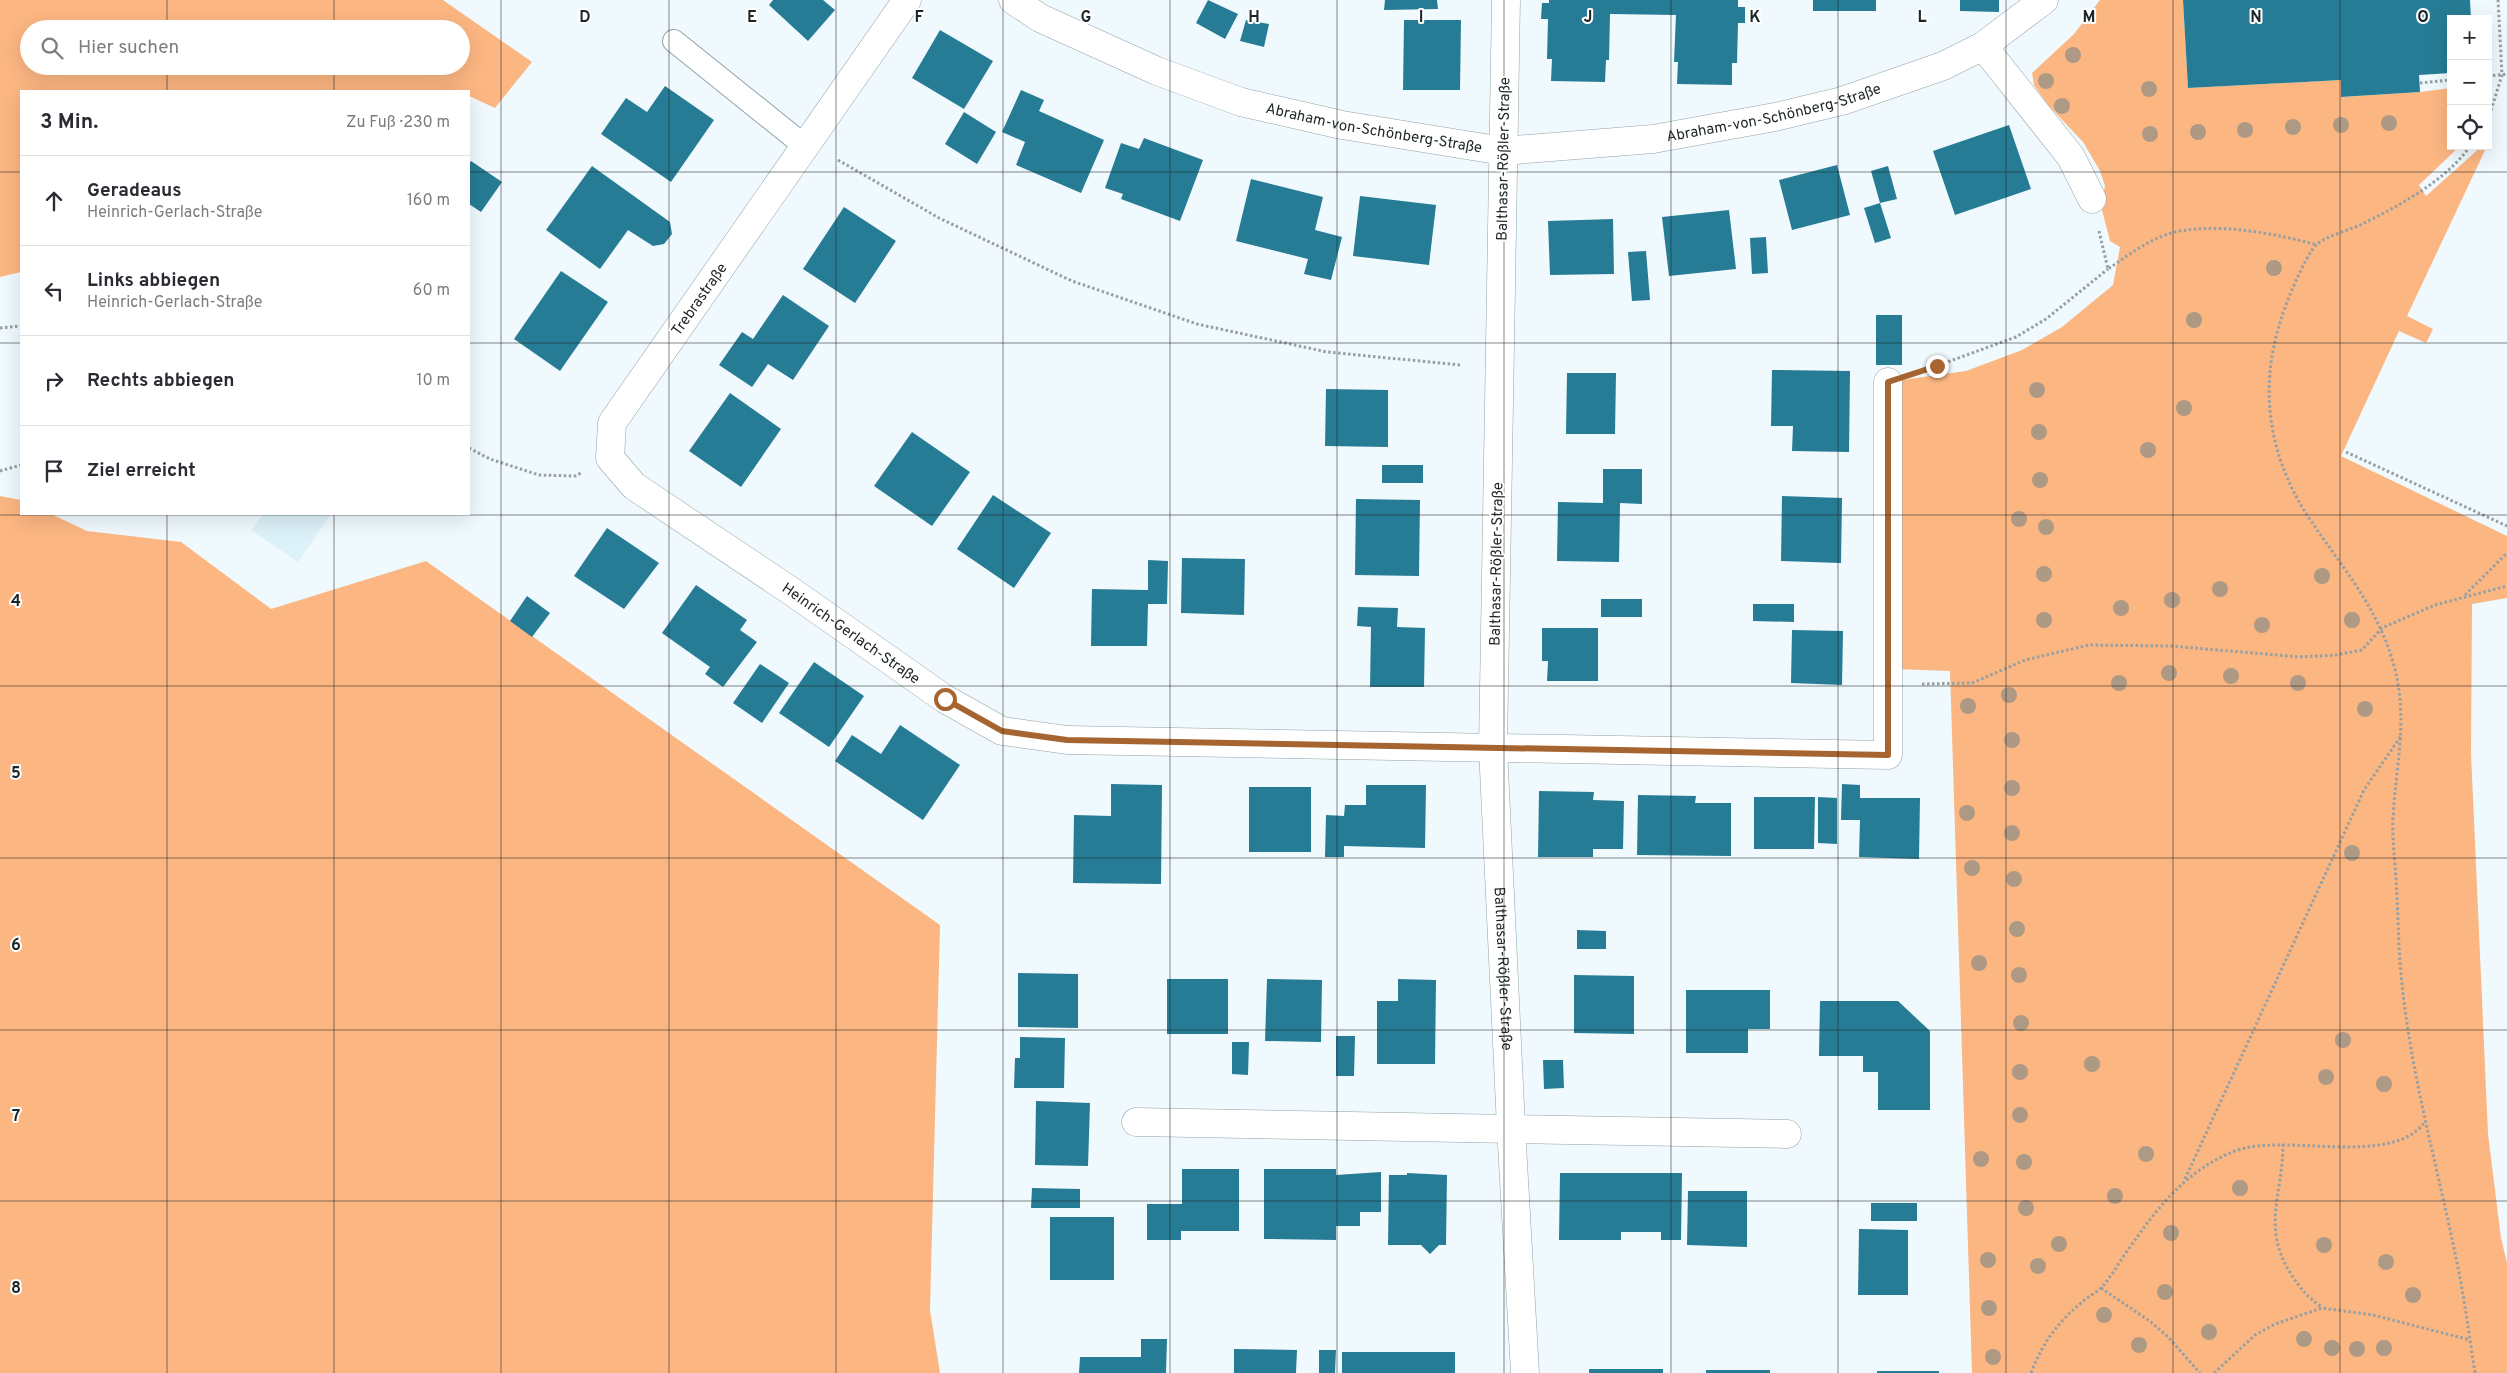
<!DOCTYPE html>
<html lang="de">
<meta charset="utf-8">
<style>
:root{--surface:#fff;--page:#f7f7f7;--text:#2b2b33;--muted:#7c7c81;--line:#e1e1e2}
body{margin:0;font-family:Overpass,sans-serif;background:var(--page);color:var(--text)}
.controls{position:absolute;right:15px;top:15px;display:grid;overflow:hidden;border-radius:0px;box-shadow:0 5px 20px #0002}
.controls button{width:45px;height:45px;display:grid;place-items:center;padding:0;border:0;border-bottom:1px solid var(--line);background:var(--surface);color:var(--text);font:25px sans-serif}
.stop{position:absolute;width:15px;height:15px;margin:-11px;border:4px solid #a66530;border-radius:50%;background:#fff}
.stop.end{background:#a66530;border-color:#fff;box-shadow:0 1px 5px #0008}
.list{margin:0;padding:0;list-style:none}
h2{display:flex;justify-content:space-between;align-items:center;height:65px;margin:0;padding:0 20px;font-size:21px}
h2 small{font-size:16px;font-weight:400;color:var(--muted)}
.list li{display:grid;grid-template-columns:32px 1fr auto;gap:15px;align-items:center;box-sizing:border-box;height:90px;padding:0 20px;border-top:1px solid var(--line)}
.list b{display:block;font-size:19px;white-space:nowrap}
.list p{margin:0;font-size:16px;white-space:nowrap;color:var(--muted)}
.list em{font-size:16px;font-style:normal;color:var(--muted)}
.icon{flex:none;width:28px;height:28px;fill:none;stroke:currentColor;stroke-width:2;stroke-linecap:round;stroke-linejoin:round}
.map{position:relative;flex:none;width:2507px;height:1373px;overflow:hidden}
.search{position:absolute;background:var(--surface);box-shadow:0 5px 20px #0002;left:20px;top:20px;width:450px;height:55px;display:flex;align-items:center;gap:12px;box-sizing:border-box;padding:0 18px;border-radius:28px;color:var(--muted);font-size:19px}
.panel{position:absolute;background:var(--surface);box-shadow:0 5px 20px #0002;left:20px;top:90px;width:450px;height:425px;border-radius:0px}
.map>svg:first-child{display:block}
.built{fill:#dcf1f8}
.green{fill:#fcb682;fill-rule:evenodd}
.building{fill:#267c94}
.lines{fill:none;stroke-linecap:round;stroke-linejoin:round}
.service-casing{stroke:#91a2a7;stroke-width:24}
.minor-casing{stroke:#91a2a7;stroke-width:29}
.path{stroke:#969fa2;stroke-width:3;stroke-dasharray:2.5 2.5;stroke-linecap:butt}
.service{stroke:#fff;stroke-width:22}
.minor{stroke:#fff;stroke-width:28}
.tree{fill:#ae9985}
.route{stroke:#a66530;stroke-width:6}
.grid{fill:none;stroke:#1e2527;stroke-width:1;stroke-opacity:0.55}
.labels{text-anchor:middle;stroke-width:4;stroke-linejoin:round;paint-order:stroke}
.street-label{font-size:15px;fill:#1e2527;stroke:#fff}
.grid-label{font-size:16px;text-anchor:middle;font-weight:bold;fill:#1e2527;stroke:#fff;stroke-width:4;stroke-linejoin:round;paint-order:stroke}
</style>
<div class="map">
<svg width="2507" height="1373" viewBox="0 0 2507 1373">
<rect width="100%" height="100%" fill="#f0fafe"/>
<path class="built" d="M 263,514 L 331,514 L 298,562 L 251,530 Z"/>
<path class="green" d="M 0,0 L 443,0 L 532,62 L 495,108 L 469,96 L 469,91 L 456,90 L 21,91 L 21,272 L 0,277 ZM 29,29 L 461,29 L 461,66 L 29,66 Z
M 2100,0 L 2183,0 L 2188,88 L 2341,80 L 2342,97 L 2420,92 L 2451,88 L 2451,146 L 2460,146 L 2419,185 L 2426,196 L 2482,146 L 2487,146 L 2407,316 L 2433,329 L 2426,343 L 2399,331 L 2341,456 L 2507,536 L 2507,598 L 2472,604 L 2471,753 L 2488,1134 L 2501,1238 L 2507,1263 L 2507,1373 L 1972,1373 L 1950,671 L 1895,669 L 1902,380 L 1966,371 L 2022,350 L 2062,327 L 2113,285 L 2120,247 L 2110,241 L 2101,206 L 2105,186 L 2100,171 L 2083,142 L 2048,105 L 2034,85 L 2032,73 L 2074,34 Z
M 0,496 L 21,500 L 21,514 L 51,514 L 87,531 L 181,542 L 271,609 L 426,561 L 940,925 L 930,1310 L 940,1373 L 0,1373 Z"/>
<path class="building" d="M 773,0 L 823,0 L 835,10 L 808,41 L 769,5 Z
M 1208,0 L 1238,14 L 1225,39 L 1196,23 Z
M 1385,0 L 1437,0 L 1438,9 L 1384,10 Z
M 1549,0 L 1738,0 L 1738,7 L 1745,7 L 1745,23 L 1738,23 L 1737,63 L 1732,63 L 1732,85 L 1677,84 L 1678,62 L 1674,62 L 1676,15 L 1610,14 L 1609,60 L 1606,60 L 1605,82 L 1551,81 L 1552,59 L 1547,59 L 1548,19 L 1541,19 L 1542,3 L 1549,3 Z
M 1813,0 L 1876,0 L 1876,11 L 1813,11 Z
M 1960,0 L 1999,0 L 1999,12 L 1960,11 Z
M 2183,0 L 2470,0 L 2471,19 L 2451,19 L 2451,73 L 2419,75 L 2420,92 L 2341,97 L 2341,80 L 2188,88 Z
M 1246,20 L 1269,24 L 1264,47 L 1240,41 Z
M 1404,20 L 1461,20 L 1460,90 L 1403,90 Z
M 940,30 L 993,61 L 964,109 L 912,78 Z
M 665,86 L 714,120 L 671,182 L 601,134 L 626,98 L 647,112 Z
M 1021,90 L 1044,100 L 1039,111 L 1104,140 L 1081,193 L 1016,165 L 1025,142 L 1002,132 Z
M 964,112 L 996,132 L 977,164 L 945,144 Z
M 2009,125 L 2031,189 L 1955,215 L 1933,151 Z
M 1144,138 L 1203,160 L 1180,221 L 1121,199 L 1123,194 L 1105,188 L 1121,143 L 1139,149 Z
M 471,161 L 502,182 L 481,212 L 469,204 L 469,164 Z
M 1837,165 L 1850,215 L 1792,230 L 1779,180 Z
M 592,166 L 670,222 L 672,234 L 664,244 L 653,246 L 628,230 L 600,269 L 546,230 Z
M 1888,166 L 1897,199 L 1880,203 L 1891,238 L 1875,243 L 1864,208 L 1880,203 L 1871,171 Z
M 1251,179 L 1323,197 L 1315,230 L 1342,237 L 1331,280 L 1304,274 L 1308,259 L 1236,241 Z
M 1360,196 L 1436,205 L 1429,265 L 1353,256 Z
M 844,207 L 896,241 L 855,303 L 803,269 Z
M 1729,210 L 1736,269 L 1669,276 L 1662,217 Z
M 1613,219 L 1614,274 L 1550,275 L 1548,221 Z
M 1766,237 L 1768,273 L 1752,274 L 1750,238 Z
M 1646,251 L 1650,300 L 1632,301 L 1628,252 Z
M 561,271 L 608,302 L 560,371 L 514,339 Z
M 783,295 L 829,326 L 793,380 L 768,364 L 752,387 L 719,365 L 742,332 L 753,339 Z
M 1876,315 L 1902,315 L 1902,365 L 1876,365 Z
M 1772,370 L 1850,371 L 1849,452 L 1792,451 L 1793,426 L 1771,426 Z
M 1567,373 L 1616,373 L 1615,434 L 1566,434 Z
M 1326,389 L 1388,390 L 1388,447 L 1325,446 Z
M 730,393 L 781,429 L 741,487 L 689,451 Z
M 912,432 L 970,472 L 932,526 L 874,486 Z
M 1382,465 L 1423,465 L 1423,483 L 1382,483 Z
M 1603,469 L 1642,469 L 1642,504 L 1620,503 L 1619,562 L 1557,561 L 1558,502 L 1603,503 Z
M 993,495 L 1051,533 L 1014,588 L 957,549 Z
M 1782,496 L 1842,498 L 1841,563 L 1781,561 Z
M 1356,499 L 1420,500 L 1419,576 L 1355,575 Z
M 607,528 L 659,563 L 624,609 L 574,576 Z
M 1182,558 L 1245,559 L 1244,615 L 1181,613 Z
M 1148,560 L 1168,561 L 1167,604 L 1148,604 L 1147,646 L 1091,646 L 1092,589 L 1148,590 Z
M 696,585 L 747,620 L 740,630 L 757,642 L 723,687 L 705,674 L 710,667 L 662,633 Z
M 527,596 L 550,613 L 532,637 L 510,621 Z
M 1601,599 L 1642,599 L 1642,617 L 1601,617 Z
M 1753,604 L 1794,604 L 1794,622 L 1753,621 Z
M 1358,607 L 1398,608 L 1397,627 L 1425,628 L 1424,687 L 1370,687 L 1371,627 L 1357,626 Z
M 1542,628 L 1598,628 L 1598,681 L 1547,681 L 1548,661 L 1542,661 Z
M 1792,630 L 1843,631 L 1842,685 L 1791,683 Z
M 814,662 L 864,696 L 829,747 L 779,713 Z
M 760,664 L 789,683 L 762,723 L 733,703 Z
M 900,725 L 960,765 L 923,820 L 835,761 L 852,735 L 881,754 Z
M 1111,784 L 1162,785 L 1161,884 L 1073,883 L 1074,815 L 1111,816 Z
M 1842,784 L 1860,785 L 1860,798 L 1920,798 L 1919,859 L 1859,857 L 1860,820 L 1841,820 Z
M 1366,785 L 1426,785 L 1425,848 L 1344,846 L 1344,857 L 1325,857 L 1326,815 L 1344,816 L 1345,805 L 1366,805 Z
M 1249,787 L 1311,787 L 1311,852 L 1249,852 Z
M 1539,791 L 1594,792 L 1593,800 L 1624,801 L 1623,849 L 1593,849 L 1593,857 L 1538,857 Z
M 1638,795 L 1696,796 L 1695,803 L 1731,803 L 1731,856 L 1637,855 Z
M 1754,797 L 1815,797 L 1814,849 L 1754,849 Z
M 1818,797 L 1837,798 L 1837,844 L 1818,843 Z
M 1577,930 L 1606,931 L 1606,949 L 1577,949 Z
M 1018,973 L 1078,974 L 1078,1028 L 1018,1027 Z
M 1574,975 L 1634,976 L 1634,1034 L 1574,1033 Z
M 1167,979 L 1228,979 L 1228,1034 L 1167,1034 Z
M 1267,979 L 1322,980 L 1321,1042 L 1265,1041 Z
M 1398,979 L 1436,980 L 1435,1064 L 1377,1064 L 1377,1001 L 1398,1001 Z
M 1686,990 L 1770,990 L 1770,1029 L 1748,1029 L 1748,1053 L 1686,1053 Z
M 1820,1001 L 1898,1001 L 1930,1031 L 1930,1110 L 1878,1110 L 1878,1072 L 1863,1072 L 1863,1056 L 1819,1056 Z
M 1336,1036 L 1355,1036 L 1354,1076 L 1336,1076 Z
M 1020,1037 L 1065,1038 L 1064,1088 L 1014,1088 L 1015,1058 L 1020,1058 Z
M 1232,1042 L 1249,1042 L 1248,1075 L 1232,1074 Z
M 1543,1060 L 1563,1060 L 1564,1088 L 1544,1089 Z
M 1036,1101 L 1090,1103 L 1088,1166 L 1035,1165 Z
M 1182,1169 L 1239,1169 L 1239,1231 L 1181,1231 L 1181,1240 L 1147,1240 L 1147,1204 L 1182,1204 Z
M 1264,1169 L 1336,1169 L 1336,1175 L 1381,1172 L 1381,1212 L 1360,1212 L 1360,1226 L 1336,1226 L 1336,1240 L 1264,1239 Z
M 1407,1173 L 1447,1175 L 1446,1245 L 1439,1245 L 1430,1254 L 1421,1245 L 1388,1245 L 1389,1175 L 1407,1175 Z
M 1560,1173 L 1682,1173 L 1681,1240 L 1661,1240 L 1661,1232 L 1621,1232 L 1621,1240 L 1559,1240 Z
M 1032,1188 L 1080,1189 L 1080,1208 L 1031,1208 Z
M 1688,1191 L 1747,1191 L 1747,1247 L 1687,1245 Z
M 1871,1203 L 1917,1203 L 1917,1221 L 1871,1221 Z
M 1050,1217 L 1114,1217 L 1114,1280 L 1050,1280 Z
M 1859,1229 L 1908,1230 L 1908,1295 L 1858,1295 Z
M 1141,1339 L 1167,1339 L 1166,1373 L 1079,1373 L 1080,1357 L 1141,1357 Z
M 1234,1349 L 1297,1350 L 1296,1373 L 1234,1373 Z
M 1319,1350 L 1336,1350 L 1335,1373 L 1319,1373 Z
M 1342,1352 L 1455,1352 L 1455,1373 L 1342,1373 Z
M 1589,1369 L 1663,1369 L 1663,1373 L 1589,1373 Z
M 1706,1370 L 1770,1370 L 1770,1373 L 1706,1373 Z
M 1877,1371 L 1939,1371 L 1939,1373 L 1877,1373 Z"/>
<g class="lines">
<defs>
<path id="service" d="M 674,41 L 806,147"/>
<g id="minor">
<path id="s1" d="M 907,0 L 612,423 L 610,458 L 634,486 L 791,591 L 945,699 L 1002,731 L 1067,740 L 1888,755 L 1888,382"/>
<path id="s2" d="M 1013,0 L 1040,18 L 1157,71 L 1241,102 L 1342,125 L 1503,151 L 1653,139 L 1775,117 L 1842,101 L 1943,66 L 1983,46 L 2044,0"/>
<path id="s3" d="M 1506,0 L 1493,748 L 1511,1127 L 1525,1373"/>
<path d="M 1983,46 L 2071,157 L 2092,199"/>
<path d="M 1136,1122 L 1787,1134"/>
</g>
</defs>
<use href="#service" class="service-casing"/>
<use href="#minor" class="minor-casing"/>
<path class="path" d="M 2488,76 L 2507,74
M 2420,83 L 2451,80
M 2488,120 L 2502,75 L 2498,0
M 2470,146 C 2446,181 2397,207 2360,225 C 2349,230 2324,237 2316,245 C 2305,256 2283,309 2279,326 C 2259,393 2270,457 2307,515 C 2340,565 2376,604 2393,662 C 2409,717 2396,763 2393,818 C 2392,839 2395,860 2396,880 C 2398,907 2398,935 2400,962 C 2408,1070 2440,1173 2460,1278 C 2466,1310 2470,1341 2475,1373
M 838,160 L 939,218 L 1072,281 L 1197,324 L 1327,352 L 1461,365
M 2099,231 L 2108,269 C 2127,256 2145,242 2168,234 C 2211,221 2274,233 2317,245
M 0,328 L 21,326
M 1920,372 L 2016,337 L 2046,319 L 2108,269
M 469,448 L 490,459 L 539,475 L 575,476 L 581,473
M 2346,452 L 2507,526
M 0,471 L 21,465
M 2465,595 L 2507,553
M 1922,684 L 1972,683 L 2025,660 L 2089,645 L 2171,646 L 2300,657 L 2336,655 L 2362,650 L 2382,628 L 2435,605 L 2507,586
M 2283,1144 C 2283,1194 2261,1227 2291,1274 C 2300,1288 2308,1298 2322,1307
M 2185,1179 L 2364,790 L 2401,736
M 2101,1288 L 2151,1322 L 2169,1338 L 2200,1373
M 2031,1373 C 2042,1344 2057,1323 2081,1303 C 2087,1297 2096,1293 2102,1287 C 2112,1276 2119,1262 2128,1250 C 2157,1208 2186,1170 2235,1151 C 2286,1132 2389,1168 2424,1123
M 2214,1373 L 2255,1335 L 2275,1324 L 2322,1308 L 2373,1315 L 2470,1340"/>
<use href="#service" class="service"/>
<use href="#minor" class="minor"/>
</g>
<g class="tree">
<circle cx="2073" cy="55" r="8"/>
<circle cx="2046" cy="81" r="8"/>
<circle cx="2149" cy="89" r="8"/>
<circle cx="2062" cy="106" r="8"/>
<circle cx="2389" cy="123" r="8"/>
<circle cx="2341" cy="125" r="8"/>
<circle cx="2293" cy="127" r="8"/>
<circle cx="2245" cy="130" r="8"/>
<circle cx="2198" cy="132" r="8"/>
<circle cx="2150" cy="134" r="8"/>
<circle cx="2274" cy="268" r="8"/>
<circle cx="2194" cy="320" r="8"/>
<circle cx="2037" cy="390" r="8"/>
<circle cx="2184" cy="408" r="8"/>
<circle cx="2039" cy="432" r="8"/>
<circle cx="2148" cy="450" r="8"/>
<circle cx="2040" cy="480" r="8"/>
<circle cx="2019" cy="519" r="8"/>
<circle cx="2046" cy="527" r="8"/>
<circle cx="2044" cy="574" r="8"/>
<circle cx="2322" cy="576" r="8"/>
<circle cx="2220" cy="589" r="8"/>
<circle cx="2172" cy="600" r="8"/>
<circle cx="2121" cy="608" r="8"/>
<circle cx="2044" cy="620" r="8"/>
<circle cx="2352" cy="620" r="8"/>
<circle cx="2262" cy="625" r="8"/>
<circle cx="2169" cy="673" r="8"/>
<circle cx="2231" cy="676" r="8"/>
<circle cx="2119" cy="683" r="8"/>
<circle cx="2298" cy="683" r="8"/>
<circle cx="2009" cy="695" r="8"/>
<circle cx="1968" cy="706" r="8"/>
<circle cx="2365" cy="709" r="8"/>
<circle cx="2012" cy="740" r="8"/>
<circle cx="2012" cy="788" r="8"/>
<circle cx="1967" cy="813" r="8"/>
<circle cx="2012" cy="833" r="8"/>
<circle cx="2352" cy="853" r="8"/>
<circle cx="1972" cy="868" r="8"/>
<circle cx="2014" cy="879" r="8"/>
<circle cx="2017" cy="929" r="8"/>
<circle cx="1979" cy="963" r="8"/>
<circle cx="2019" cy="975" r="8"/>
<circle cx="2021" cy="1023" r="8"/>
<circle cx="2343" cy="1040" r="8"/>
<circle cx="2092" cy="1064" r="8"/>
<circle cx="2020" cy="1072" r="8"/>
<circle cx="2326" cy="1077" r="8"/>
<circle cx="2384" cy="1084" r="8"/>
<circle cx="2020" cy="1115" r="8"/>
<circle cx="2146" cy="1154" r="8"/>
<circle cx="1981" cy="1159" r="8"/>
<circle cx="2024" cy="1162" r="8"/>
<circle cx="2240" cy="1188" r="8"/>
<circle cx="2115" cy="1196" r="8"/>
<circle cx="2026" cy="1208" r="8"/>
<circle cx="2171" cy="1233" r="8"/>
<circle cx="2059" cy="1244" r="8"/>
<circle cx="2324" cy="1245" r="8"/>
<circle cx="1988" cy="1260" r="8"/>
<circle cx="2386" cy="1262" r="8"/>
<circle cx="2038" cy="1266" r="8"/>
<circle cx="2165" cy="1292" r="8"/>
<circle cx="2413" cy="1295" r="8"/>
<circle cx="1989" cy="1308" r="8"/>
<circle cx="2104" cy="1315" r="8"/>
<circle cx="2209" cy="1332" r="8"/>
<circle cx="2304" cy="1339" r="8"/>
<circle cx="2139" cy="1345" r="8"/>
<circle cx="2332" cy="1348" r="8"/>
<circle cx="2384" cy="1348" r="8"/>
<circle cx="2357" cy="1349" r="8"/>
<circle cx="1993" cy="1357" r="8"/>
</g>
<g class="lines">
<path class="route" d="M 945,699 L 1002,731 L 1067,740 L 1888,755 L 1888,382 L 1937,366"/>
</g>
<path class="grid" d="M 167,0 L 167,29M 334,0 L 334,29M 501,0 L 501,1373M 669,0 L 669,1373M 836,0 L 836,1373M 1003,0 L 1003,1373M 1170,0 L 1170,1373M 1337,0 L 1337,1373M 1504,0 L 1504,1373M 1671,0 L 1671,1373M 1838,0 L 1838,1373M 2006,0 L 2006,1373M 2173,0 L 2173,1373M 2340,0 L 2340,1373M 167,66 L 167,91M 334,66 L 334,91M 0,172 L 21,172M 469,172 L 2507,172M 0,343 L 21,343M 469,343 L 2507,343M 167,514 L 167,1373M 334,514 L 334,1373M 0,515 L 2507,515M 0,686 L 2507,686M 0,858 L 2507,858M 0,1030 L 2507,1030M 0,1201 L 2507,1201"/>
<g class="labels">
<g class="street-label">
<text dy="5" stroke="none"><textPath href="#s2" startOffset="791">Abraham-von-Schönberg-Straße</textPath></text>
<text dy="5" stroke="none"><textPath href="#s2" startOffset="386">Abraham-von-Schönberg-Straße</textPath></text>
<text transform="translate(1503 159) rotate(-89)" y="5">Balthasar-Rößler-Straße</text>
<text transform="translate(699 299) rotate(-55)" y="5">Trebrastraße</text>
<text transform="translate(1496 564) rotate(-89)" y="5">Balthasar-Rößler-Straße</text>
<text dy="5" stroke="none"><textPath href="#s1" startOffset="850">Heinrich-Gerlach-Straße</textPath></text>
<text dy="5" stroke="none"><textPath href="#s3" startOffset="969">Balthasar-Rößler-Straße</textPath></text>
</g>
</g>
<g class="grid-label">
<text x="585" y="22">D</text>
<text x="752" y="22">E</text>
<text x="919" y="22">F</text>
<text x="1086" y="22">G</text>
<text x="1254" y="22">H</text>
<text x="1421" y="22">I</text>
<text x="1588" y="22">J</text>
<text x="1755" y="22">K</text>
<text x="1922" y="22">L</text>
<text x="2089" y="22">M</text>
<text x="2256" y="22">N</text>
<text x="2423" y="22">O</text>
<text x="16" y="606">4</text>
<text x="16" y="778">5</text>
<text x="16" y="950">6</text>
<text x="16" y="1121">7</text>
<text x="16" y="1293">8</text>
</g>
</svg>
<div class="controls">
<button>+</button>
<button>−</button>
<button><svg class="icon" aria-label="locate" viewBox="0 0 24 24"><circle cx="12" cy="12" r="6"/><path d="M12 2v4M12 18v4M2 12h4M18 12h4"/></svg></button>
</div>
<div class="stop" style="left:945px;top:699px"></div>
<div class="stop end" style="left:1937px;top:366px"></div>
<div class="search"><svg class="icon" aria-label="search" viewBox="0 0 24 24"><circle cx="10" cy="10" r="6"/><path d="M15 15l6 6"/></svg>Hier suchen</div>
<section class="panel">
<h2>3 Min.<small>Zu Fuß · 230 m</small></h2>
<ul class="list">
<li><svg class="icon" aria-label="ahead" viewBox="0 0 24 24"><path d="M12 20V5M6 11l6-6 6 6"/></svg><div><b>Geradeaus</b><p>Heinrich-Gerlach-Straße</p></div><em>160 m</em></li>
<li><svg class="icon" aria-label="left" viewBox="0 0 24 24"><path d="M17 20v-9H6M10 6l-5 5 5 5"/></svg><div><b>Links abbiegen</b><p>Heinrich-Gerlach-Straße</p></div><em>60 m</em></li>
<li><svg class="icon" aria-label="right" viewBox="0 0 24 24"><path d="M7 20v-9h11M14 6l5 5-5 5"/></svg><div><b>Rechts abbiegen</b></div><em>10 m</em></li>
<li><svg class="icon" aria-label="arrive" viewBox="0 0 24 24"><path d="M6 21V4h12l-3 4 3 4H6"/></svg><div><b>Ziel erreicht</b></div></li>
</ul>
</section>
</div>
